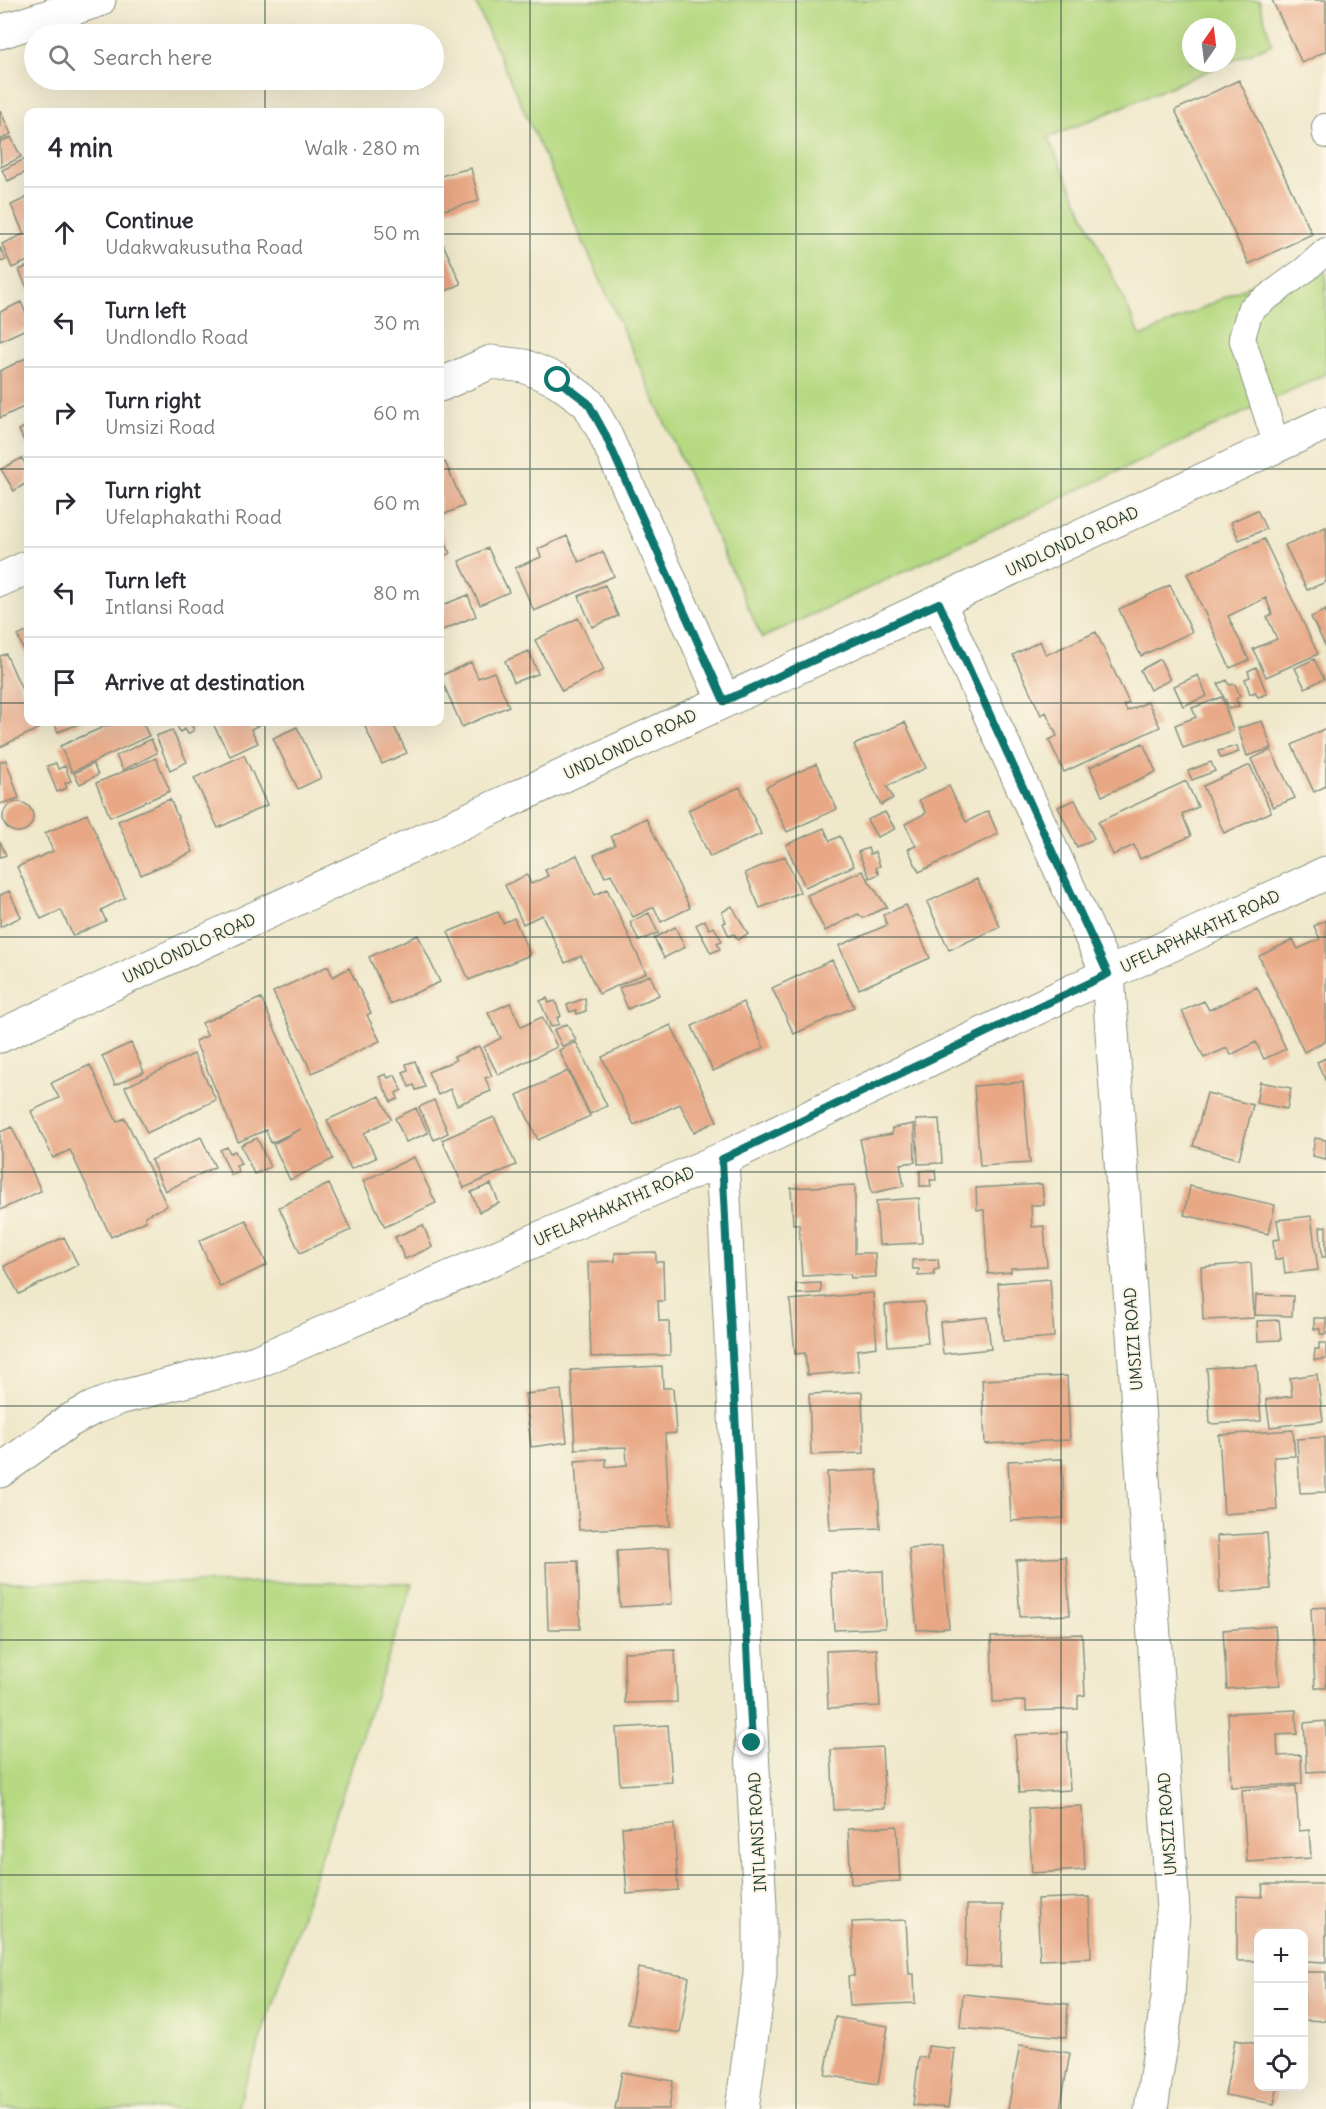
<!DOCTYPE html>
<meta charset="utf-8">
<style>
:root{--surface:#fff;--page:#f2f2f3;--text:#2b2b33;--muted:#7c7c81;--line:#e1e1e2}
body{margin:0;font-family:Delius,sans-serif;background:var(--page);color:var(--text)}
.controls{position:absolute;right:18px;bottom:18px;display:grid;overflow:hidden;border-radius:12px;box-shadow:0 6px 24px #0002}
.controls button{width:54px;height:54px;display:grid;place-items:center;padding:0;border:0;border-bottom:2px solid var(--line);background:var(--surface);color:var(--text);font:30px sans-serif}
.compass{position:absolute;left:1182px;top:18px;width:54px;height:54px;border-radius:50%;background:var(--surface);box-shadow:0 6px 24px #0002;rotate:14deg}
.stop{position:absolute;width:18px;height:18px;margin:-14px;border:4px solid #0f766e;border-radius:50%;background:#fff}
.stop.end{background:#0f766e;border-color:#fff;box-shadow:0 2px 6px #0008}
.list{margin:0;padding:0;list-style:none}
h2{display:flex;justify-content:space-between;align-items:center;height:78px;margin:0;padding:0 24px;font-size:26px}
h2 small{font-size:20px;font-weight:400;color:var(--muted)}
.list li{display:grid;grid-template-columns:39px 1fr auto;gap:18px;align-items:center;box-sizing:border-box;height:90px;padding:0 24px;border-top:2px solid var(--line)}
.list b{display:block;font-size:22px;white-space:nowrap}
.list p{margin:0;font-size:20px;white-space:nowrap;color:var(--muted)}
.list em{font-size:20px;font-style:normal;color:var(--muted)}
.icon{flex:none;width:33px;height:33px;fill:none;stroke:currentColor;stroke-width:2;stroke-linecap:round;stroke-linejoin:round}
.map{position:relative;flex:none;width:1326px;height:2109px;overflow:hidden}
.search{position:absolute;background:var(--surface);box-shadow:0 6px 24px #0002;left:24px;top:24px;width:420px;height:66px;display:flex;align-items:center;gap:15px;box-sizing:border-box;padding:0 21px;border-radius:33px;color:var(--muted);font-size:22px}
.panel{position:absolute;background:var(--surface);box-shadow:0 6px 24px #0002;left:24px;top:108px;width:420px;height:618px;border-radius:12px}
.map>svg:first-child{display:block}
.green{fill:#b6d982;stroke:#6a8b5b;stroke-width:1.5}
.building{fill:#e8a886}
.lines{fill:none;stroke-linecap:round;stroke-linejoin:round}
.service-casing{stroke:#879280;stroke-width:28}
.minor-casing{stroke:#879280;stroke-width:35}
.service{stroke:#fff;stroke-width:26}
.minor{stroke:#fff;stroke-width:33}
.route{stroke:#0f766e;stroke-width:8}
.grid{fill:none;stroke:#1f3d34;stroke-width:1.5;stroke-opacity:0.55}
.labels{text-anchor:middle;stroke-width:4.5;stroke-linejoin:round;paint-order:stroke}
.street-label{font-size:16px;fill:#1f3d34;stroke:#fcf5e5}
</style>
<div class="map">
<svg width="1326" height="2109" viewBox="0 0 1326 2109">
<rect width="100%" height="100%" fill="#fcf5e5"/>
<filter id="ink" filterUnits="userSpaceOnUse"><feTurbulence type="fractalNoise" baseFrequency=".0167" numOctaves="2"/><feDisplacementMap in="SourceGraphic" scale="12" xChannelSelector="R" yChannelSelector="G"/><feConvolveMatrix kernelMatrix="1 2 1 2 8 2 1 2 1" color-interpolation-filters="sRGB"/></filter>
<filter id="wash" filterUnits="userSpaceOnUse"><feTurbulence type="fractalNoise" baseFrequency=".008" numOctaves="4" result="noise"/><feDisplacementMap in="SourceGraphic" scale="24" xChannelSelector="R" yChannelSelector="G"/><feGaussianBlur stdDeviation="1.35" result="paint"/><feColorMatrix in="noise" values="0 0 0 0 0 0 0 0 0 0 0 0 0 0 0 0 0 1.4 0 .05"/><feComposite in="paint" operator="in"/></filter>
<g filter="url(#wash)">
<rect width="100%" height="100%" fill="#efe8cb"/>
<path class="green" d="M 474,0 L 1259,0 L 1272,44 L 1227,63 L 1227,27 L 1191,27 L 1191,63 L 1227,63 L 1048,138 L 1141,337 L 1316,254 L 1326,274 L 1326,374 L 762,638 Z
M 0,1582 L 413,1583 L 237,2109 L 0,2109 Z"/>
<g id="blocks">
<path class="building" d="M 1272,0 L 1326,0 L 1326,51 L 1302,63 Z
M 1239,80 L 1312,234 L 1249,264 L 1175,110 Z
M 0,110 L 11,134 L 0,140 Z
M 11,137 L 21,157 L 1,167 L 0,142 Z
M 27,158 L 28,171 L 8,181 L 2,170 Z
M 471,168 L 479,201 L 440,211 L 440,176 Z
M 28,197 L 28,261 L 12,268 L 2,244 L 24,234 L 11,205 Z
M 440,237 L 461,284 L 440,294 Z
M 0,247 L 6,260 L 0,262 Z
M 28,266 L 28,290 L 19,270 Z
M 21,302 L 28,318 L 28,328 L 0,341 L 0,312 Z
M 28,357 L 28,405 L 0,418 L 0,371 Z
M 28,425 L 28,449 L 19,430 Z
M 22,458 L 28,470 L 28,482 L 14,491 L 1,469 Z
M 445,462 L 464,506 L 440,516 L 440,464 Z
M 1257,510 L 1266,529 L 1239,540 L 1231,522 Z
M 1326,527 L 1326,582 L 1307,590 L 1285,545 Z
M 440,528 L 450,553 L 440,558 Z
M 567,536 L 579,562 L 603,552 L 614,576 L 534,611 L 515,568 L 541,557 L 538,549 Z
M 1264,539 L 1318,654 L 1266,677 L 1253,649 L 1277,639 L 1267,617 L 1272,614 L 1266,598 L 1228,616 L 1249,660 L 1230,668 L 1187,574 Z
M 488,548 L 509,592 L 480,605 L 459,561 Z
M 605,585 L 618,616 L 592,627 L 579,596 Z
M 1170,585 L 1192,632 L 1141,656 L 1119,609 Z
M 468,595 L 476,616 L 440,631 L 440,606 Z
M 1326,610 L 1326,647 L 1311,617 Z
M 578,618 L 604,670 L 562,691 L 535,640 Z
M 28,631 L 28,661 L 18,636 Z
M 1096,632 L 1129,703 L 1124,705 L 1127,711 L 1148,702 L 1160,727 L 1064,772 L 1049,740 L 1057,736 L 1046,712 L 1041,715 L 1013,655 L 1040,641 L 1046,655 Z
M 529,651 L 538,674 L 514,682 L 505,661 Z
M 6,654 L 28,703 L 28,722 L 37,722 L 40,728 L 0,747 L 0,656 Z
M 1160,659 L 1170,680 L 1150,690 L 1140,670 Z
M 1314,659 L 1324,679 L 1305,688 L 1295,668 Z
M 471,662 L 478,678 L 494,672 L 509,706 L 462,727 L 440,676 Z
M 1256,667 L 1267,694 L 1258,697 L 1255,692 L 1250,694 L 1245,679 L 1250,677 L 1248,671 Z
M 1198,675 L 1207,696 L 1183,706 L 1174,686 Z
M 1227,680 L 1229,685 L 1235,684 L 1240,696 L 1236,699 L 1239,706 L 1229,709 L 1218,684 Z
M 1222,697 L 1233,730 L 1183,748 L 1175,725 L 1196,717 L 1192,708 Z
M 1262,721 L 1272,748 L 1247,756 L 1238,728 Z
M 54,722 L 84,722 L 58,732 Z
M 115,722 L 142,722 L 149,736 L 72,772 L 60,746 Z
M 175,722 L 190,722 L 194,730 L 188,734 L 185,729 L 180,732 Z
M 212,722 L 265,722 L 251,729 L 258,743 L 230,756 Z
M 363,722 L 392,722 L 407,753 L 382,764 Z
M 905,722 L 926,768 L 887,786 L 893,798 L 881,805 L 854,745 Z
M 297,727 L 321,778 L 298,789 L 273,738 Z
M 1326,728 L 1326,786 L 1314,792 L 1292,745 Z
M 172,730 L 187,762 L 170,770 L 156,736 Z
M 151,739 L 157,753 L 123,770 L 116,756 Z
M 1143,743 L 1156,772 L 1102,796 L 1090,767 Z
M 1237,746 L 1239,752 L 1221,758 L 1218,751 Z
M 1271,750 L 1295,798 L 1273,807 L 1251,759 Z
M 244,755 L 267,805 L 218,828 L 194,778 Z
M 156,758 L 170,791 L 110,817 L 96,783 Z
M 6,760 L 19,798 L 0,804 L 0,762 Z
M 1211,762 L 1215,771 L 1192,780 L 1188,771 Z
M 56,763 L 58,769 L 65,766 L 71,781 L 65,783 L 67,788 L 57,792 L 47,766 Z
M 93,764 L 98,775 L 80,784 L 74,773 Z
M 816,764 L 837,809 L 787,832 L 766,787 Z
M 1250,765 L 1271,812 L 1224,833 L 1203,786 Z
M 1186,781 L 1198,807 L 1182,814 L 1191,836 L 1140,859 L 1134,845 L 1113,855 L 1098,822 Z
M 949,786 L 966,822 L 988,811 L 998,834 L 919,872 L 908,849 L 916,846 L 905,824 L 926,813 L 919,800 Z
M 740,787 L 761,834 L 710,857 L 688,810 Z
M 170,799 L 193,852 L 141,875 L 118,821 Z
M 1075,800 L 1094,839 L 1077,847 L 1058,807 Z
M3 817a15 15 0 1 1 30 0a15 15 0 1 1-30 0Z
M 885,812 L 895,829 L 877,837 L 867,820 Z
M 87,814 L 125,898 L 101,910 L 106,921 L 73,936 L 61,910 L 41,919 L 17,867 L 53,851 L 45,833 Z
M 646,818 L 690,908 L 661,922 L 654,907 L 633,917 L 611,874 L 605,877 L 594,855 L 615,845 L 611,836 Z
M 824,828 L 830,841 L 840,836 L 854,866 L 805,887 L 786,845 Z
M 0,841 L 6,855 L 0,857 Z
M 868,848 L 870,854 L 875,852 L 880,866 L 876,868 L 879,874 L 870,878 L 858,852 Z
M 577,855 L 595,895 L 607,889 L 646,973 L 599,994 L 581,956 L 565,963 L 542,915 L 523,924 L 505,885 L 527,875 L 531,884 L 548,876 L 545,870 Z
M 785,856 L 800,892 L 760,908 L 745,873 Z
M 862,871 L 887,907 L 863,918 L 858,914 L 825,931 L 807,895 Z
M 977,879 L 1000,927 L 949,950 L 927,902 Z
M 9,891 L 21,917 L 0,927 L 0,895 Z
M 906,905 L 930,958 L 859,989 L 839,946 L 887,925 L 883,915 Z
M 732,906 L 748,934 L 738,940 L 734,934 L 729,936 L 723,923 L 726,922 L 722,912 Z
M 498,912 L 503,923 L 514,918 L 530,955 L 469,980 L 448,932 Z
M 649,913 L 658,933 L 639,941 L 630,922 Z
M 705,920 L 709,929 L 714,927 L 722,941 L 717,943 L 720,949 L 711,953 L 696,925 Z
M 1326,920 L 1326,1041 L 1304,1052 L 1259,956 L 1293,940 L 1298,949 L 1320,939 L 1314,926 Z
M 675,927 L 685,947 L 664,958 L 654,938 Z
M 418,935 L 440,982 L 390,1004 L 369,957 Z
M 832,960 L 854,1007 L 794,1034 L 772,988 Z
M 328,966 L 333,977 L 349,968 L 371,1013 L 367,1015 L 380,1041 L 312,1073 L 273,992 Z
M 650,975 L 659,995 L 628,1009 L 619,988 Z
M 1257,987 L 1286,1049 L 1264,1059 L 1256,1042 L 1231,1055 L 1227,1048 L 1204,1058 L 1182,1011 L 1204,1001 L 1209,1010 Z
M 261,998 L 333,1159 L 290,1180 L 273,1144 L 301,1129 L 271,1143 L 266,1130 L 238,1142 L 195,1041 L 207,1036 L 202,1023 Z
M 547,998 L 549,1003 L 555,1001 L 561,1016 L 557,1018 L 559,1024 L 551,1027 L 540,1001 Z
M 585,998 L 586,1011 L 577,1014 L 576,1010 L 570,1012 L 567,1005 Z
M 743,1002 L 764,1048 L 713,1071 L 692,1026 Z
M 510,1003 L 521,1027 L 542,1017 L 557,1047 L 498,1075 L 484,1047 L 501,1038 L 488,1013 Z
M 567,1024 L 576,1040 L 562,1046 L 554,1030 Z
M 671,1025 L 717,1121 L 694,1132 L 680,1104 L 634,1125 L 602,1057 Z
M 576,1042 L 607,1106 L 590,1114 L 559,1050 Z
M 131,1043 L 144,1072 L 115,1085 L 102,1056 Z
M 479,1046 L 492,1076 L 485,1078 L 491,1091 L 457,1105 L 450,1089 L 438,1095 L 428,1072 L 456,1060 L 454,1057 Z
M 194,1054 L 216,1100 L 147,1133 L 125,1087 Z
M 1326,1058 L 1326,1082 L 1317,1062 Z
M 415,1061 L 425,1087 L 416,1090 L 414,1085 L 409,1087 L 403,1072 L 408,1070 L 406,1064 Z
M 90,1065 L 117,1122 L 125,1118 L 167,1206 L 145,1216 L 146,1221 L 111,1237 L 70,1150 L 53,1158 L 31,1111 L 59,1098 L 51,1083 Z
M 568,1071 L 590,1116 L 538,1140 L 517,1095 Z
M 386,1074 L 388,1078 L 395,1075 L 402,1090 L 396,1093 L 398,1099 L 391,1102 L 379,1077 Z
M 1023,1082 L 1030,1163 L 980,1166 L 974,1086 Z
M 1260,1082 L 1291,1088 L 1287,1109 L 1256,1103 Z
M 1207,1093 L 1253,1105 L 1239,1159 L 1193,1146 Z
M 380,1096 L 391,1119 L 364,1133 L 376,1158 L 351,1169 L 327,1120 Z
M 434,1100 L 448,1133 L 434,1140 L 419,1107 Z
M 416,1108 L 428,1133 L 406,1142 L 395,1118 Z
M 494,1117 L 516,1165 L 464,1188 L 442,1140 Z
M 939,1119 L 942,1163 L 918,1164 L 916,1120 Z
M 914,1124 L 915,1162 L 900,1164 L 904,1186 L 872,1193 L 860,1139 L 892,1134 L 892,1128 Z
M 12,1127 L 41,1191 L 0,1210 L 0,1132 Z
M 201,1137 L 215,1167 L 165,1191 L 151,1160 Z
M 257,1138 L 270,1167 L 254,1174 L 241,1145 Z
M 1315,1138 L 1326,1140 L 1326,1159 L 1312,1156 Z
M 227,1147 L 230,1153 L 235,1151 L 241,1164 L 236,1166 L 239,1172 L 231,1175 L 220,1150 Z
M 414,1157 L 436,1203 L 385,1227 L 363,1181 Z
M 935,1170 L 936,1180 L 930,1180 L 931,1186 L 920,1186 L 920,1171 Z
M 329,1184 L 351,1230 L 300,1253 L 279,1207 Z
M 491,1184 L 499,1203 L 479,1212 L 471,1192 Z
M 1042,1184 L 1044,1205 L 1031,1205 L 1032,1227 L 1044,1226 L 1047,1266 L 1011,1268 L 1011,1272 L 988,1274 L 984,1210 L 977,1210 L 976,1188 Z
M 855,1185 L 855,1253 L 875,1253 L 876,1277 L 851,1278 L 850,1274 L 802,1276 L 799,1224 L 793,1224 L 791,1188 Z
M 1190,1186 L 1275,1205 L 1269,1234 L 1184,1215 Z
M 919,1198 L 922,1243 L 879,1245 L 876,1201 Z
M 1311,1216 L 1318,1270 L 1285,1274 L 1283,1258 L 1275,1260 L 1273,1240 L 1280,1239 L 1277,1220 Z
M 246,1220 L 267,1265 L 220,1287 L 199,1241 Z
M 423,1225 L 432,1247 L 405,1259 L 395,1237 Z
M 1326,1226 L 1326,1257 L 1322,1257 L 1320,1227 Z
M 64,1237 L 78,1265 L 19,1294 L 4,1266 Z
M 656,1252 L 656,1262 L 663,1262 L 664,1301 L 658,1301 L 659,1321 L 669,1321 L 670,1355 L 591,1357 L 588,1262 L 615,1261 L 615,1253 Z
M 938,1259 L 939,1269 L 934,1270 L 934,1275 L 918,1276 L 919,1269 L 913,1269 L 912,1260 Z
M 1251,1263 L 1254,1318 L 1203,1320 L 1201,1267 Z
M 1050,1279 L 1054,1337 L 1003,1341 L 998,1283 Z
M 821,1283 L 821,1293 L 797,1294 L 796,1284 Z
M 873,1293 L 877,1347 L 857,1350 L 859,1371 L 807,1375 L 805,1353 L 795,1354 L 790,1300 Z
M 1256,1295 L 1293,1296 L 1292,1316 L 1255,1315 Z
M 924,1302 L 928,1343 L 888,1346 L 885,1305 Z
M 987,1317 L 991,1349 L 943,1354 L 940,1322 Z
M 1314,1318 L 1326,1318 L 1326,1334 L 1320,1334 L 1320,1329 L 1314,1329 Z
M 1279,1320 L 1281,1340 L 1258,1341 L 1257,1321 Z
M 1319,1343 L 1326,1343 L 1326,1359 L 1314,1360 L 1315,1349 L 1319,1349 Z
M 1257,1365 L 1261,1421 L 1210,1424 L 1207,1368 Z
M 662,1366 L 663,1388 L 673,1388 L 676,1433 L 665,1434 L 670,1526 L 579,1530 L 575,1461 L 606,1459 L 606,1467 L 627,1465 L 626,1447 L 575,1449 L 571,1370 Z
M 1317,1374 L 1323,1421 L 1270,1427 L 1266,1400 L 1292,1396 L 1290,1378 Z
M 1067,1376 L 1070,1440 L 985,1444 L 982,1380 Z
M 561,1390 L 567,1442 L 531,1447 L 525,1394 Z
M 862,1392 L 864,1453 L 811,1455 L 809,1394 Z
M 1293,1430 L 1295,1456 L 1274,1457 L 1277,1510 L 1224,1514 L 1219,1435 Z
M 1325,1437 L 1326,1492 L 1300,1493 L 1297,1439 Z
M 1062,1459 L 1064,1518 L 1011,1521 L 1008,1461 Z
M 877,1470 L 880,1528 L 830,1530 L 827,1472 Z
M 1267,1533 L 1271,1589 L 1220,1593 L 1217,1536 Z
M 942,1546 L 949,1628 L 917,1630 L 909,1549 Z
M 669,1548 L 672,1604 L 620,1607 L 617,1551 Z
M 1066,1557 L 1070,1615 L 1020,1617 L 1016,1560 Z
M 578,1561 L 580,1629 L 548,1629 L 546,1562 Z
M 883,1571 L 885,1628 L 834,1630 L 831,1573 Z
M 1326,1607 L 1326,1688 L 1315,1688 L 1311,1608 Z
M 1275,1626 L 1280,1685 L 1227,1689 L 1223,1630 Z
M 1082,1634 L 1085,1695 L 1078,1696 L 1078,1709 L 1026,1711 L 1026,1701 L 993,1702 L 991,1637 Z
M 877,1649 L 880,1706 L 828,1708 L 826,1651 Z
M 675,1650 L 677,1702 L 625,1703 L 624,1652 Z
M 1296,1710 L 1297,1734 L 1277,1735 L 1278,1756 L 1301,1755 L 1302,1784 L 1231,1787 L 1228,1713 Z
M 1326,1721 L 1326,1771 L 1307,1772 L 1304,1723 Z
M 668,1725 L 672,1782 L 620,1785 L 616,1728 Z
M 1067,1732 L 1070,1790 L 1019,1793 L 1015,1735 Z
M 882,1747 L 885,1808 L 834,1810 L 831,1750 Z
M 1296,1786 L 1299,1831 L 1309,1830 L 1311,1858 L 1247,1862 L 1242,1790 Z
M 1082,1806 L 1085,1870 L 1032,1873 L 1028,1808 Z
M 674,1824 L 678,1890 L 627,1894 L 622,1827 Z
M 897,1826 L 900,1881 L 851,1884 L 848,1829 Z
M 1263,1884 L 1326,1884 L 1326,1962 L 1304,1961 L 1304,1934 L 1258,1934 L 1258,1961 L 1237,1961 L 1237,1896 L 1262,1897 Z
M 1089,1897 L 1091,1958 L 1040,1960 L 1037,1899 Z
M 967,1905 L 1003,1905 L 1001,1967 L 966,1966 Z
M 906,1920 L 909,1974 L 914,1974 L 915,2003 L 850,2006 L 848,1976 L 854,1976 L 852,1922 Z
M 638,1968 L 689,1977 L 680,2033 L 628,2024 Z
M 1304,1972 L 1326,1972 L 1326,2021 L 1304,2020 Z
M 963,1994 L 1068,2004 L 1066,2037 L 960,2028 Z
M 835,2017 L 888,2026 L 878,2084 L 825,2075 Z
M 1235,2040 L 1258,2044 L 1258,2086 L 1278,2086 L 1274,2104 L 1225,2095 Z
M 1020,2045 L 1070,2053 L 1060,2109 L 1008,2109 Z
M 928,2046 L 955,2049 L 948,2108 L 913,2105 L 919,2057 L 927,2058 Z
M 622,2072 L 673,2081 L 669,2109 L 615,2109 Z"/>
</g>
</g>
<g filter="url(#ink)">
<use href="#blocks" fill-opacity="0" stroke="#879280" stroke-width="1.5"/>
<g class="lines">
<defs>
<path id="service" d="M 1325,127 L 1326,135
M 1277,446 L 1242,338 L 1250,310 L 1306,269 L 1326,251"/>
<path id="minor" d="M 0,32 L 99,0
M 440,385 L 491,362 L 524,366 L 557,380 L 588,403 L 604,432 L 724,701
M 0,580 L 28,567
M 939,603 L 1108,974 L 1173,1910 L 1168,1998 L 1151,2109
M 0,1036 L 1326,423
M 722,1159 L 760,1907 L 760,1974 L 742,2109
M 0,1471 L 69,1421 L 93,1408 L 119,1398 L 256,1362 L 722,1159 L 1108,974 L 1326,873"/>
</defs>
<use href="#service" class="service-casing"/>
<use href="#minor" class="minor-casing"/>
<use href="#service" class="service"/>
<use href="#minor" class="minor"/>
</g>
</g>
<g class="lines" filter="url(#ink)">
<path class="route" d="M 558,380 L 588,403 L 604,432 L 724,701 L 939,603 L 1108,974 L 722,1159 L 752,1743"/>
</g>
<path class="grid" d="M 265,0 L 265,34M 530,0 L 530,2109M 796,0 L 796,2109M 1061,0 L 1061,2109M 265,80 L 265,112M 0,234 L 28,234M 440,234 L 1326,234M 0,469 L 28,469M 440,469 L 1326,469M 0,703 L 28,703M 440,703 L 1326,703M 265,722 L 265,2109M 0,937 L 1326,937M 0,1172 L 1326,1172M 0,1406 L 1326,1406M 0,1640 L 1326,1640M 0,1875 L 1326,1875"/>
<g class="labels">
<g class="street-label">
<text transform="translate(1072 541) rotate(-25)" y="6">UNDLONDLO ROAD</text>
<text transform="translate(630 744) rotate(-25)" y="6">UNDLONDLO ROAD</text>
<text transform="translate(1200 931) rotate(-25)" y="6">UFELAPHAKATHI ROAD</text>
<text transform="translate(189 948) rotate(-25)" y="6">UNDLONDLO ROAD</text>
<text transform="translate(614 1206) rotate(-24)" y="6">UFELAPHAKATHI ROAD</text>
<text transform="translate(1133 1339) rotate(-94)" y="6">UMSIZI ROAD</text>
<text transform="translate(1167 1824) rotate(-94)" y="6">UMSIZI ROAD</text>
<text transform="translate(757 1832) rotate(-93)" y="6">INTLANSI ROAD</text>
</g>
</g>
</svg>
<div class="controls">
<button>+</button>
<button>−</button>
<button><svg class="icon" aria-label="locate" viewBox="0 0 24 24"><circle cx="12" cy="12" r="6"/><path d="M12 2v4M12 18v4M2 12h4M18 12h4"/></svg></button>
</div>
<svg class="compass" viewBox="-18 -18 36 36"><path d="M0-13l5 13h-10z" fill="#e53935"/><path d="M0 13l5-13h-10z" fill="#7c7c81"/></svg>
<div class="stop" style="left:558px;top:380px"></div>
<div class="stop end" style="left:752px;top:1743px"></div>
<div class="search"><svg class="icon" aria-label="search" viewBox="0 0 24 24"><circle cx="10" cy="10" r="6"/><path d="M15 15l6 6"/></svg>Search here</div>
<section class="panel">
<h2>4 min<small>Walk · 280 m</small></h2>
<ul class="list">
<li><svg class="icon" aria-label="ahead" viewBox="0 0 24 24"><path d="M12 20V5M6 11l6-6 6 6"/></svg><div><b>Continue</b><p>Udakwakusutha Road</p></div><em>50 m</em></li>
<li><svg class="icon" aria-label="left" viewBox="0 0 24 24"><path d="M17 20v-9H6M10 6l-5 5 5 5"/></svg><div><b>Turn left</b><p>Undlondlo Road</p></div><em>30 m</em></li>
<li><svg class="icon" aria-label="right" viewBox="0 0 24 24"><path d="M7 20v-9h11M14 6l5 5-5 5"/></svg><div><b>Turn right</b><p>Umsizi Road</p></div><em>60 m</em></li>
<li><svg class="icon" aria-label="right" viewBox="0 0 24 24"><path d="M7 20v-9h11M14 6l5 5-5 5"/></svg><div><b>Turn right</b><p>Ufelaphakathi Road</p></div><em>60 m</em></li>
<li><svg class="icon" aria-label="left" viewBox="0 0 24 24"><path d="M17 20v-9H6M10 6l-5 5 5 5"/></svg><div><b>Turn left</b><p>Intlansi Road</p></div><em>80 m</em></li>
<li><svg class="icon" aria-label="arrive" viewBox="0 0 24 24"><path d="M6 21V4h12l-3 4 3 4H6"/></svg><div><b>Arrive at destination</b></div></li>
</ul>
</section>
</div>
